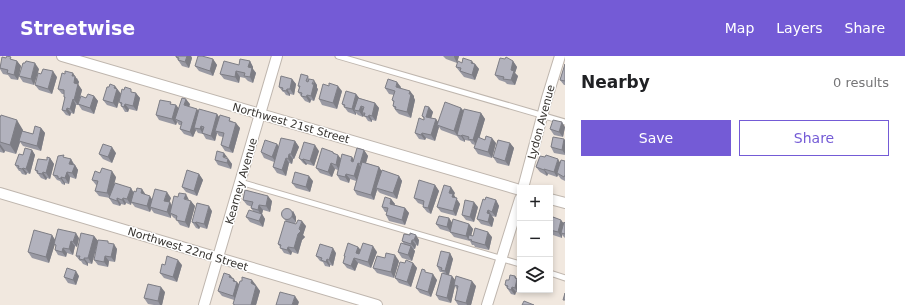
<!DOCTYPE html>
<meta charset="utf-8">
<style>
:root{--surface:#fff;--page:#f6f6f6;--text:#202124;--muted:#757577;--line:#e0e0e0;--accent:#745bd6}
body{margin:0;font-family:"DejaVu Sans",sans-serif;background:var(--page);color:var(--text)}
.controls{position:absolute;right:12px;bottom:12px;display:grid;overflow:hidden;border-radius:0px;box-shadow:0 2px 6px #0003}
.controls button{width:36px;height:36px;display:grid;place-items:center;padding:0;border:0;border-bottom:1px solid var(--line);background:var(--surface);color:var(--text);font:20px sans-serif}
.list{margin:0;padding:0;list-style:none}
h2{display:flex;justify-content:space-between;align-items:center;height:52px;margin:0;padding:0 16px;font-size:17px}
h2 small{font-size:13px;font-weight:400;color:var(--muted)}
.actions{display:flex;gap:8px;padding:12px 16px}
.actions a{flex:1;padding:9px 0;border:1px solid var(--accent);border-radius:0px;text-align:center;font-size:14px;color:var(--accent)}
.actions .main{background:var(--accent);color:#fff}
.icon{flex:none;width:22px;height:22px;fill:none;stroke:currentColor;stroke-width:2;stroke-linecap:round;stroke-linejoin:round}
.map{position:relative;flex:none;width:565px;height:249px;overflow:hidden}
header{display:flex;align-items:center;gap:24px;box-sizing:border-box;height:56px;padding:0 20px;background:var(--accent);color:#fff}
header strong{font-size:19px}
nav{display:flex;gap:22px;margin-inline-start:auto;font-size:14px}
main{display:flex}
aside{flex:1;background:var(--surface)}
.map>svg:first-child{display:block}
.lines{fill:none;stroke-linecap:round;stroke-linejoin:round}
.service-casing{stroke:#bfb6ae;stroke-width:7}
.minor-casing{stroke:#bfb6ae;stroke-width:12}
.service{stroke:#fff;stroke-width:5}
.minor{stroke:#fff;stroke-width:10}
.wall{fill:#9999a3}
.shaded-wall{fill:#7d7d84}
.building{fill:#b2b2bd;stroke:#7d7d84}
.labels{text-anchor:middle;stroke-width:3;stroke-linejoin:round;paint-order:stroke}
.street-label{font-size:11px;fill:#373430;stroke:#fff}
</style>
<header>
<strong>Streetwise</strong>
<nav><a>Map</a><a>Layers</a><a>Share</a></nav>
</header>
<main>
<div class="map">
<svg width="565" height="249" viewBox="0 0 565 249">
<rect width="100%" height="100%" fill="#f1e8df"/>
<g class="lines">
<defs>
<path id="service" d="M 338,0 L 565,66
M 240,126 L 520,208
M 550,217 L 565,222"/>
<path id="minor" d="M 62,0 L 520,134
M 523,132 L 547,42 L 560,0
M 0,137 L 377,249
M 550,143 L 565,147
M 204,249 L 277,0
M 487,249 L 520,143"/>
</defs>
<use href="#service" class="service-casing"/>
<use href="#minor" class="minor-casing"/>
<use href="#service" class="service"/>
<use href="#minor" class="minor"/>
</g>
<path class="wall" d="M 191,0 L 192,2 L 189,12 L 182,10 L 176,1 Z
M 443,0 L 459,0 L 457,7 L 446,3 Z
M 213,3 L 217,9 L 213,20 L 199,15 L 195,10 Z
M 13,4 L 17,5 L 21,10 L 18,24 L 11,23 L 8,19 L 3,18 L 0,13 L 0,10 Z
M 250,5 L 253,11 L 253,13 L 256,17 L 253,27 L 248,25 L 245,22 L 240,21 L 239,27 L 224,23 L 220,18 L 239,9 Z
M 513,5 L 517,11 L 515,17 L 518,20 L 515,29 L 507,28 L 505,26 L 499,24 L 495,19 Z
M 462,7 L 475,8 L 479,13 L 475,24 L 464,21 L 456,11 Z
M 565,8 L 565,29 L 564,29 L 560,24 Z
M 39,13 L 34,29 L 23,26 L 19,20 Z
M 308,20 L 309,23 L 317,29 L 317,32 L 318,33 L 314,45 L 311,44 L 310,47 L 305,45 L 298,36 L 299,32 L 298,30 Z
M 57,21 L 52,38 L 39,34 L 35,29 Z
M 77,22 L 79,26 L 78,28 L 82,34 L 78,49 L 76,49 L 74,58 L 71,57 L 70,60 L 66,59 L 62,54 L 65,43 L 64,41 L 64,38 L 62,38 L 58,33 Z
M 292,23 L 296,28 L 294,39 L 290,38 L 290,40 L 286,39 L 284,36 L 283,36 L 279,31 Z
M 115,30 L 121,38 L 117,52 L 107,49 L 103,44 L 109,31 Z
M 401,31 L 400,32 L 414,40 L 414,42 L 415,44 L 411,62 L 399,58 L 396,55 L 393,50 L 394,47 L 392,44 L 394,39 L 389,38 L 385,32 Z
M 342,35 L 337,53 L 322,49 L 319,43 Z
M 134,36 L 140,42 L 137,55 L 129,53 L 128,56 L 125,56 L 119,46 Z
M 356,38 L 359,42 L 375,47 L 379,52 L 376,65 L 372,64 L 372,66 L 368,65 L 364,59 L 363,61 L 358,59 L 356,57 L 356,59 L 348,56 L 342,48 Z
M 94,40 L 98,45 L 94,58 L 82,54 L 78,48 L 86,42 Z
M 172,48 L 176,49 L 179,53 L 190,48 L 189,51 L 199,55 L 217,58 L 219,61 L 232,65 L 240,72 L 233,97 L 225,95 L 221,89 L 223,81 L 219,80 L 217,77 L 215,85 L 206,83 L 203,78 L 198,77 L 196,74 L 193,81 L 184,78 L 180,73 L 181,69 L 179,69 L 177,66 L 176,69 L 159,64 L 156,59 Z
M 429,51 L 433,56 L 431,62 L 436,63 L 438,66 L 461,52 L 464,55 L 481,57 L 485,63 L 479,82 L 496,87 L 492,102 L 478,98 L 474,92 L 475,89 L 472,88 L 470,85 L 465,84 L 465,86 L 460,84 L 457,80 L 441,74 L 439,71 L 435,85 L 426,82 L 425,84 L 419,83 L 415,77 L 424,63 L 422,60 Z
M 0,62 L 23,74 L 23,75 L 33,78 L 41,72 L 45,77 L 41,95 L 23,90 L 20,86 L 16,98 L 5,95 L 4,97 L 0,96 Z
M 565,71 L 563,81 L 554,79 L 550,73 Z
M 565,84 L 565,99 L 554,97 L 551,91 Z
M 295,85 L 299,91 L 294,103 L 293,103 L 292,108 L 289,107 L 286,120 L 277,117 L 273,111 L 274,106 L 264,102 L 261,96 L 277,88 L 279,91 Z
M 510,87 L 514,92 L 509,110 L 497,107 L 493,101 Z
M 32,94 L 35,99 L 30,118 L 27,117 L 26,119 L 22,118 L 20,115 L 19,115 L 15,109 L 23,99 Z
M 364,94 L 368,100 L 366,107 L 379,111 L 381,115 L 399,120 L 402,125 L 397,143 L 380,137 L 377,134 L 374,144 L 357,139 L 354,134 L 356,125 L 350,123 L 349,127 L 340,124 L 337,119 L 338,114 L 335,113 L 332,121 L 320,117 L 316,112 L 333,96 L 335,98 L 341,103 L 352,101 L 354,104 Z
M 319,95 L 314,110 L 307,108 L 306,109 L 303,107 L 299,102 Z
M 116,97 L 112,107 L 103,103 L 99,98 Z
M 50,102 L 54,108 L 50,123 L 47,122 L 46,124 L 41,122 L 35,114 L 47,104 Z
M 66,102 L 71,103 L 78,114 L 76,123 L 70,121 L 69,128 L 65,127 L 65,129 L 62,128 L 60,125 L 57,124 L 53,119 Z
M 228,102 L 232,108 L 231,113 L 218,109 L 215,104 Z
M 565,105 L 565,125 L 561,123 L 558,119 L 557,121 L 548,118 L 547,120 L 540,116 L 536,111 Z
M 199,118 L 203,124 L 197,140 L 186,136 L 182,131 Z
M 116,121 L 114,128 L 131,132 L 134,137 L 146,139 L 152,143 L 171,142 L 169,146 L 172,149 L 189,144 L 195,150 L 189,172 L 180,169 L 176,163 L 174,162 L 171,159 L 171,162 L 154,157 L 151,153 L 150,156 L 135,151 L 131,146 L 131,149 L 126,147 L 125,149 L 121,148 L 120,150 L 113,148 L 109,142 L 110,142 L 99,140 L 95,135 L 97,129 L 96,129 L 92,124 Z
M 313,125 L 310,136 L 296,132 L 292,127 Z
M 435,129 L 439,135 L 431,158 L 427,156 L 423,151 L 423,149 L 418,147 L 414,142 Z
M 455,137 L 454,139 L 460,148 L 456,160 L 441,156 L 437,151 Z
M 391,143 L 395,148 L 394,149 L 405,152 L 409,157 L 405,169 L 389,165 L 386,159 L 387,156 L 385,156 L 382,151 Z
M 243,144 L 272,145 L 270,156 L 263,154 L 262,158 L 265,163 L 263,171 L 250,166 L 246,161 L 253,155 L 251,152 L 252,151 L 247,149 Z
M 485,144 L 496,144 L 499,150 L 496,161 L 492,160 L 494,163 L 492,171 L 481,168 L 477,163 Z
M 478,151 L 474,166 L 466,164 L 462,159 Z
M 212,155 L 207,173 L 200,171 L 199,173 L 196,172 L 192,166 Z
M 293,155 L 296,161 L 296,166 L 294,168 L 306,170 L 303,179 L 305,181 L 302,184 L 298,198 L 292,196 L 291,199 L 284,197 L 278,188 L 286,165 L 282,160 Z
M 449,162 L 452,167 L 469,168 L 473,173 L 471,180 L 492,181 L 489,194 L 475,191 L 474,189 L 472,189 L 470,185 L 454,181 L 450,176 L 440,173 L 436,168 Z
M 550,162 L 564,167 L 565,167 L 565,182 L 562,179 L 562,182 L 550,178 Z
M 404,178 L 419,184 L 418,190 L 416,189 L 415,193 L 413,193 L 415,195 L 412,205 L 402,202 L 398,196 L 404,188 L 402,185 Z
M 52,179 L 55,185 L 79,182 L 77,191 L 75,190 L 73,199 L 67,197 L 66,201 L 58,199 L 55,194 L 56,190 L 54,188 L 55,187 L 49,207 L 32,202 L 28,196 Z
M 94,180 L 98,185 L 92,208 L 88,207 L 88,210 L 83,208 L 81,205 L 80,205 L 76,200 Z
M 110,187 L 117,193 L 115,206 L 109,205 L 108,211 L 98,209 L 94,204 Z
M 358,191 L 361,194 L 377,196 L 371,212 L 358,207 L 355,215 L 347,212 L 343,207 L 345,202 L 344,200 Z
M 336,197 L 333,210 L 330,209 L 330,211 L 325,210 L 323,206 L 320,205 L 316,200 Z
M 450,197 L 453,203 L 449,219 L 455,224 L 476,230 L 471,249 L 458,249 L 455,244 L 457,234 L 455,230 L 451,247 L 439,244 L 436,239 L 444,218 L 443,216 L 440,216 L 437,210 Z
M 399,205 L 394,222 L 377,217 L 373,212 Z
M 413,207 L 417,212 L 411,231 L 399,227 L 395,222 Z
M 182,209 L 177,226 L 164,222 L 160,217 Z
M 426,216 L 437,224 L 431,241 L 420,237 L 416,232 Z
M 230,219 L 236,226 L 239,228 L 256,229 L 260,235 L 256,249 L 234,249 L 234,244 L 222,240 L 218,235 Z
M 79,220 L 76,229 L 68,227 L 64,221 Z
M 515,220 L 520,227 L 519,237 L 516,236 L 515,239 L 511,238 L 505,229 L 509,224 Z
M 165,236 L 162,249 L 154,249 L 148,248 L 144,242 Z"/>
<path class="shaded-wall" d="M 187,0 L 191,0 L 192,2 L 189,12 L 185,6 Z
M 454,0 L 459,0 L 457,7 L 454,1 Z
M 213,3 L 217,9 L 213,20 L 210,15 Z
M 17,5 L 21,10 L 18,24 L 14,19 Z
M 250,5 L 253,11 L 253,13 L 256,17 L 253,27 L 250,21 L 248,11 Z
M 472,5 L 475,9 L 475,8 L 479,13 L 475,24 L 472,19 L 471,7 Z
M 513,5 L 517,11 L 515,17 L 518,20 L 515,29 L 511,24 L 511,14 Z
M 35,7 L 39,13 L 34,29 L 31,23 Z
M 53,15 L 57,21 L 52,38 L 48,33 Z
M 236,15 L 240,21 L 239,27 L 235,21 Z
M 73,17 L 79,26 L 77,32 L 74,27 L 72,20 Z
M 292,23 L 296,28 L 294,39 L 290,33 Z
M 314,24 L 317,29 L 317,32 L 318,33 L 314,45 L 311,40 Z
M 397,26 L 401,31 L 399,36 L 396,31 Z
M 78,28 L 82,34 L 78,49 L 74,44 Z
M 115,30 L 121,38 L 117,52 L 113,47 Z
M 338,30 L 342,35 L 337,53 L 333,47 Z
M 287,33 L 290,38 L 290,40 L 286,35 Z
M 410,35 L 414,40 L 414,42 L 415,44 L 411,62 L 407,56 Z
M 136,37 L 140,42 L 137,55 L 133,50 Z
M 356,38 L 360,43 L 354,54 L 356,57 L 356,59 L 352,53 Z
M 307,39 L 311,44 L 310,47 L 306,41 Z
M 94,40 L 98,45 L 94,58 L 90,52 Z
M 73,43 L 76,49 L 74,58 L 70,53 Z
M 186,43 L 190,48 L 188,54 L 184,49 Z
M 375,47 L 379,52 L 376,65 L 372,60 Z
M 125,48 L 129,53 L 128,56 L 124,51 Z
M 176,49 L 180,54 L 175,63 L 177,66 L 176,69 L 172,63 Z
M 361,50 L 365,55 L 362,57 L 364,59 L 363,61 L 359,55 Z
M 429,51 L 433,56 L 430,66 L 426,61 Z
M 67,52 L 71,57 L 70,60 L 66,55 Z
M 461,52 L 465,57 L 458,80 L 454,75 Z
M 197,53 L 201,59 L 194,72 L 196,74 L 193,81 L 190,76 Z
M 481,57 L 485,63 L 477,90 L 473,84 Z
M 217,58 L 221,64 L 215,75 L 217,77 L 215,85 L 211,80 Z
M 369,59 L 372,64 L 372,66 L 368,61 Z
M 436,63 L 440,69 L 437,69 L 439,71 L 435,85 L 431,79 Z
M 17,64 L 23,74 L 20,85 L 19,85 L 20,86 L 16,98 L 10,89 Z
M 562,66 L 565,71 L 563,81 L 559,76 Z
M 236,67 L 240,72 L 233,97 L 229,92 Z
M 201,70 L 205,76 L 203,78 L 200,73 Z
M 41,72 L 45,77 L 41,95 L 37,90 Z
M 422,77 L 426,82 L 425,84 L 421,79 Z
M 462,79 L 465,84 L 465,86 L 461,80 Z
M 492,82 L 496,87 L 492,102 L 488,96 Z
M 564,83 L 565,84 L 565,98 L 562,94 Z
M 295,85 L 299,91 L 294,103 L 291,98 Z
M 510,87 L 514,92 L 509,110 L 505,105 Z
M 0,88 L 5,95 L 4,97 L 0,91 Z
M 277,88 L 281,94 L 276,106 L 272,101 Z
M 315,89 L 319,95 L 314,110 L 310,105 Z
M 112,91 L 116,97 L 112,107 L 108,101 Z
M 32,94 L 35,99 L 30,118 L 26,113 Z
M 364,94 L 368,100 L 364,113 L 360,108 Z
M 224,97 L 228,102 L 223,101 Z
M 289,98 L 293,103 L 292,108 L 288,103 Z
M 338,99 L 342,104 L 339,114 L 336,109 Z
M 352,101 L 356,107 L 351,105 Z
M 50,102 L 54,108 L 50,123 L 46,117 Z
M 286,102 L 289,107 L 286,120 L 282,114 Z
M 71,103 L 74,109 L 69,108 Z
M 228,103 L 232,108 L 231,113 L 227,107 Z
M 303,103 L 307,108 L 306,109 L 302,104 Z
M 558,103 L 561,108 L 557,117 L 558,119 L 557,121 L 554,116 Z
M 331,107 L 335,113 L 332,121 L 328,116 Z
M 358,107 L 362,113 L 358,126 L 354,120 Z
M 75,109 L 78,114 L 76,123 L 72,117 Z
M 379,111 L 383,117 L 376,132 L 377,134 L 374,144 L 371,139 Z
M 23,112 L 27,117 L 26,119 L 22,113 Z
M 544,113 L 548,118 L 547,120 L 544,114 Z
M 112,115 L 116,121 L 111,142 L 107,137 Z
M 43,116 L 47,122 L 46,124 L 42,118 Z
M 67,116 L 70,121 L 69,128 L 65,122 Z
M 199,118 L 203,124 L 197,140 L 194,135 Z
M 346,118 L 350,123 L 349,127 L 345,121 Z
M 309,120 L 313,125 L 310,136 L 306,131 Z
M 399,120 L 402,125 L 397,143 L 393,137 Z
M 61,121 L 65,127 L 65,129 L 61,123 Z
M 435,129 L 439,135 L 431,158 L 428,152 Z
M 451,131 L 455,137 L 454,139 L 460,148 L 456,160 L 453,155 L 449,137 Z
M 131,132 L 134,138 L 131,149 L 127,143 Z
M 142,133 L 146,139 L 141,137 Z
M 167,136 L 171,142 L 168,150 L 164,145 Z
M 186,138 L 189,144 L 184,143 Z
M 150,140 L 153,145 L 150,151 L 151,153 L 150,156 L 147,150 Z
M 268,140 L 272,145 L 270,156 L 266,150 Z
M 117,142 L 121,148 L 120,150 L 117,145 Z
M 123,142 L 126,147 L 125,149 L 122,144 Z
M 391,143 L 395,148 L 393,153 L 390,148 Z
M 496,144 L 499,150 L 496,161 L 492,156 Z
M 191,145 L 195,150 L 189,172 L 185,166 Z
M 170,146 L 173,152 L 170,157 L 171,159 L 171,162 L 167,156 Z
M 474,146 L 478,151 L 474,166 L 470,161 Z
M 259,149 L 263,154 L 262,158 L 265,163 L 263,171 L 259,165 L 261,159 L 258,154 Z
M 209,150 L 212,155 L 207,173 L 204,168 Z
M 405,152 L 409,157 L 405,169 L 402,164 Z
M 488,154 L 494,163 L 492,171 L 488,166 L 487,157 Z
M 293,155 L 296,161 L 296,166 L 292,161 Z
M 449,162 L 453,168 L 451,176 L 447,171 Z
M 561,164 L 565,169 L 561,177 L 562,179 L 562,182 L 558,176 Z
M 302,165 L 306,170 L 303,179 L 305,181 L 302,184 L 298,198 L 294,192 Z
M 196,166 L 200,171 L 199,173 L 195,167 Z
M 469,168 L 473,173 L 470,184 L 468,183 L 470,185 L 466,180 Z
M 488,176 L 492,181 L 489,194 L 485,189 Z
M 76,177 L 79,182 L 77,191 L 73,186 Z
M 52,179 L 56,185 L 49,207 L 46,201 Z
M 416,179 L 419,184 L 418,190 L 414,184 Z
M 94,180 L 98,185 L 92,208 L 88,202 Z
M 412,184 L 416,189 L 415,193 L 411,188 Z
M 71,185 L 75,190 L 73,199 L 69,193 Z
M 114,188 L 117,193 L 115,206 L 111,201 Z
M 373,190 L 377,196 L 371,212 L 368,206 Z
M 411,190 L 415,195 L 412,205 L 408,199 Z
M 288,191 L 292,196 L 291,199 L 287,194 Z
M 358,191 L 362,196 L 360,203 L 356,197 Z
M 63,192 L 67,197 L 66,201 L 62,196 Z
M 333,192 L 336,197 L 333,210 L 329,204 Z
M 450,197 L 453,203 L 448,221 L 445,215 Z
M 395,199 L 399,205 L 394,222 L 391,216 Z
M 105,200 L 109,205 L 108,211 L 104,206 Z
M 84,202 L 88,207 L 88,210 L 84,204 Z
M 354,202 L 358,207 L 355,215 L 351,210 Z
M 327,203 L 330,209 L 330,211 L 326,206 Z
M 178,204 L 182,209 L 177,226 L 173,221 Z
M 413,207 L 417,212 L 411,231 L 407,226 Z
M 76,215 L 79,220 L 76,229 L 73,224 Z
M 433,218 L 437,224 L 431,241 L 428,236 Z
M 230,219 L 237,227 L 237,226 L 241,232 L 237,245 L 233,240 L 229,221 Z
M 452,220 L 456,225 L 454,229 L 455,230 L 451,247 L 447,242 Z
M 515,220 L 520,227 L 520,233 L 519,237 L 515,232 Z
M 252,224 L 256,229 L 255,233 L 251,227 Z
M 472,225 L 476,230 L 471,249 L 467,249 L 466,247 Z
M 256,230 L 260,235 L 256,249 L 251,249 Z
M 161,231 L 165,236 L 162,249 L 160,249 L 158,245 Z
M 512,231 L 516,236 L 515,239 L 511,234 Z
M 295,240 L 299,246 L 298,249 L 292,249 Z"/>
<path class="building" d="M 7,0 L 11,1 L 10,3 L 17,5 L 14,19 L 7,17 L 8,14 L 0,12 L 2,1 L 6,2 Z
M 176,0 L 187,0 L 185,6 L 178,4 L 179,2 L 176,1 Z
M 198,0 L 202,0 L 213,3 L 210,15 L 195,10 Z
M 506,1 L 513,5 L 511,14 L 514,15 L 511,24 L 503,23 L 504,21 L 495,19 L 500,2 L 505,3 Z
M 463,2 L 472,5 L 471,7 L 475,8 L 472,19 L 460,15 L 461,12 L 456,11 L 458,5 L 462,7 Z
M 240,3 L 250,5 L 248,11 L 252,12 L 250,21 L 244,20 L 245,17 L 236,15 L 235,21 L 220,18 L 224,5 L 239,9 Z
M 26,5 L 35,7 L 31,23 L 19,20 L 23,7 L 25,7 Z
M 565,8 L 565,25 L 560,24 Z
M 43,13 L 53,15 L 48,33 L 35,29 L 38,17 L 41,18 Z
M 65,15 L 73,17 L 72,20 L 75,20 L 74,27 L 78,28 L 74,44 L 73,43 L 70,53 L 67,52 L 66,55 L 62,54 L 65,41 L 64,41 L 64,34 L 58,33 L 62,17 L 65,18 Z
M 301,18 L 308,20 L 306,25 L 308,26 L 309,23 L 314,24 L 312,28 L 314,28 L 311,40 L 307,39 L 306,41 L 301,40 L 302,37 L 298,36 L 300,30 L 298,30 Z
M 281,20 L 292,23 L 290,33 L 287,33 L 286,35 L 282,34 L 283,32 L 279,31 Z
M 388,23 L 397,26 L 396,31 L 410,35 L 409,38 L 411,38 L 407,56 L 395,53 L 396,51 L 393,50 L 394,45 L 392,44 L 395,35 L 385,32 Z
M 329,27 L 338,30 L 333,47 L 319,43 L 323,28 L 329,30 Z
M 110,28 L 115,30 L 114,32 L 117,33 L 113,47 L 103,44 L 107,31 L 109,31 Z
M 125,31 L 131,33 L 131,36 L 136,37 L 133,50 L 125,48 L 124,51 L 121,50 L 122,47 L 119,46 L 122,33 L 124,34 Z
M 346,35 L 356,38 L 352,53 L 344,51 L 345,49 L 342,48 Z
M 88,38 L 94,40 L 90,52 L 78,48 L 81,40 L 86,42 Z
M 182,42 L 186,43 L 184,49 L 197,53 L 190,76 L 180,73 L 182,66 L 175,63 Z
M 358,42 L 375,47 L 372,60 L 369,59 L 368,61 L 364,60 L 365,57 L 362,57 L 364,51 L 361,50 L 359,55 L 354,54 Z
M 160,44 L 171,46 L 170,48 L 176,49 L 172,63 L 156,59 Z
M 445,46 L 461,52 L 454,75 L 437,69 Z
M 425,50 L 429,51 L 426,61 L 436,63 L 431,79 L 422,77 L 421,79 L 415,77 L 419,62 L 424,64 L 424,61 L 422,60 Z
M 199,53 L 217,58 L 211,80 L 202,77 L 204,71 L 201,70 L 200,73 L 194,72 Z
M 464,53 L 481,57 L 473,84 L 468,83 L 469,81 L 462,79 L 461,80 L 457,79 Z
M 1,59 L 17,64 L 10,89 L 0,86 L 0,62 Z
M 220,59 L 230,62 L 229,65 L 236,67 L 229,92 L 221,89 L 224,77 L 215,75 Z
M 553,64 L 562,66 L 559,76 L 550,73 Z
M 35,70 L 41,72 L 37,90 L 19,85 L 22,75 L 33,78 Z
M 486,80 L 492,82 L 488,96 L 474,92 L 478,81 L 485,84 Z
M 553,81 L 564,83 L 562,94 L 551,91 Z
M 281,82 L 295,85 L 291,98 L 289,98 L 288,103 L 286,102 L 282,114 L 273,111 Z
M 265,84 L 277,88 L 272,101 L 261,96 Z
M 498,84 L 510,87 L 505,105 L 493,101 Z
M 304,86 L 315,89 L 310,105 L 303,103 L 302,104 L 299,102 Z
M 103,88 L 112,91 L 108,101 L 99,98 Z
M 25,92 L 32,94 L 26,113 L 23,112 L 22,113 L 18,112 L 19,110 L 15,109 L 19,98 L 23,99 Z
M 322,92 L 333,96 L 333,97 L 338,99 L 336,109 L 331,107 L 328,116 L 316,112 Z
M 357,92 L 364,94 L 360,108 L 358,107 L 354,120 L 346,118 L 345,121 L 337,119 L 342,98 L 352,101 L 351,105 L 353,106 Z
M 217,95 L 224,97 L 223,101 L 228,103 L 227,107 L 215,104 Z
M 64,99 L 63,101 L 71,103 L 69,108 L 75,109 L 72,117 L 67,116 L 65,122 L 61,121 L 61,123 L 58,122 L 58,120 L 53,119 L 58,100 Z
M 546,99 L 558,103 L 554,116 L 544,113 L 544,114 L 536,111 L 540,100 L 545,101 Z
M 47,101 L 50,102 L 46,117 L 43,116 L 42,118 L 37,117 L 38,115 L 35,114 L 38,103 L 47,104 Z
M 561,104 L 565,105 L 565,119 L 564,121 L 557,117 Z
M 362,106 L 379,111 L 371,139 L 354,134 Z
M 102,112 L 112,115 L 107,137 L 95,135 L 98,125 L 92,124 L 95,115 L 100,117 Z
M 187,114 L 199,118 L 194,135 L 182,131 Z
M 382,114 L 399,120 L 393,137 L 376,132 Z
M 295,116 L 309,120 L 306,131 L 292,127 Z
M 419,124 L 435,129 L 428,152 L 423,151 L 424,145 L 414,142 Z
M 115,127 L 131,132 L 127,143 L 123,142 L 122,144 L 117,142 L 117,145 L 109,142 Z
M 444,129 L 451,131 L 449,137 L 453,138 L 452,141 L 457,142 L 453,155 L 437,151 Z
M 137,132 L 142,133 L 141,137 L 150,140 L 147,150 L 131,146 L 134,135 L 136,136 Z
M 155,133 L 167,136 L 164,145 L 170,146 L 167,156 L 150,151 Z
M 245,134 L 268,140 L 266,150 L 259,149 L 258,154 L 251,152 L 253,146 L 243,144 Z
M 179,137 L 186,138 L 184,143 L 191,145 L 185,166 L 176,164 L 177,160 L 170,157 L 174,140 L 178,141 Z
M 385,141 L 391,143 L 390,148 L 405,152 L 402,164 L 386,159 L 388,152 L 382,151 Z
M 486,141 L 496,144 L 492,156 L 488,154 L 487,157 L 490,158 L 488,166 L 477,163 L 483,143 L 485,144 Z
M 465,144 L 474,146 L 470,161 L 462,159 Z
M 197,147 L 209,150 L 204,168 L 196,166 L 195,167 L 192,166 Z
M281.5 158a5.5 5.5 0 1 1 11 0a5.5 5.5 0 1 1-11 0Z
M 249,154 L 262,158 L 259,165 L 246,161 Z
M 439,160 L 449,162 L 447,171 L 436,168 Z
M 553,161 L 561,164 L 558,176 L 550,174 L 550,162 L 553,162 Z
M 453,163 L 469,168 L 466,180 L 450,176 Z
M 298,164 L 302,165 L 299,173 L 301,175 L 298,178 L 294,192 L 288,191 L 287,194 L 280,192 L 281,189 L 278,188 L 285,165 L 296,168 Z
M 564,166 L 565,167 L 565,178 L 561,177 Z
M 475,172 L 488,176 L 485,189 L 471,185 L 472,184 L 468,183 L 469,179 L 473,180 Z
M 58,173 L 76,177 L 73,186 L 71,185 L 69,193 L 63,192 L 62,196 L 55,194 L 56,189 L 54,188 Z
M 34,174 L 52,179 L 46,201 L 28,196 Z
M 81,177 L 94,180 L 88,202 L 84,202 L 84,204 L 79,203 L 80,200 L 76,200 Z
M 410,177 L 416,179 L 414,184 L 412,184 L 411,188 L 402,185 L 404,178 L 410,179 Z
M 98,184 L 108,185 L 108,187 L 114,188 L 111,201 L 105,200 L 104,206 L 94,204 Z
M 348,187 L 358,191 L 356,197 L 359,198 L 363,187 L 373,190 L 368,206 L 354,202 L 351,210 L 343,207 L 345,200 L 344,200 Z
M 401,187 L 411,190 L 408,199 L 398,196 Z
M 320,188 L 333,192 L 329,204 L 327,203 L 326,206 L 321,204 L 322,202 L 316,200 Z
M 441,195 L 450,197 L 445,215 L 441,214 L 442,212 L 437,210 Z
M 386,197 L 395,199 L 391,216 L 373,212 L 377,200 L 385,202 Z
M 167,200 L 178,204 L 173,221 L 160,217 L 162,208 L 165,209 Z
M 406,204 L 413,207 L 407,226 L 395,222 L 400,206 L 405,207 Z
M 67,212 L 76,215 L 73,224 L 64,221 Z
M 422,213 L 425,214 L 425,216 L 433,218 L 428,236 L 416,232 Z
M 224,217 L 230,219 L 229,221 L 234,223 L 233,225 L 237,226 L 233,240 L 218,235 Z
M 442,217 L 452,220 L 447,242 L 436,239 Z
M 510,219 L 515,220 L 515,222 L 517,223 L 515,232 L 512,231 L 511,234 L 507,232 L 508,230 L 505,229 L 506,224 L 509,224 Z
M 456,220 L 472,225 L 466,247 L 455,244 L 458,230 L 454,229 Z
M 242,221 L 252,224 L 251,227 L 256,230 L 251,249 L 235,249 L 233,248 L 240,225 L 242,225 Z
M 148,228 L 161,231 L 158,245 L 144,242 Z
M 280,236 L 295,240 L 292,249 L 276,249 Z
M 565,237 L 565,244 L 563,244 Z
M 524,245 L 534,249 L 522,249 Z"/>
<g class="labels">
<g class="street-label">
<text transform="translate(541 66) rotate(-75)" y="4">Lydon Avenue</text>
<text transform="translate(291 67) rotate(16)" y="4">Northwest 21st Street</text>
<text transform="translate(241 125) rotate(-74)" y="4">Kearney Avenue</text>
<text transform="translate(188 193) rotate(17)" y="4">Northwest 22nd Street</text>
</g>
</g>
</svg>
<div class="controls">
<button>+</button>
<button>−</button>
<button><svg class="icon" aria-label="layers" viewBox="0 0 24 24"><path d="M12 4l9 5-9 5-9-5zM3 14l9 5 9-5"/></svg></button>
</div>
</div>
<aside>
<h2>Nearby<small>0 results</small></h2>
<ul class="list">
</ul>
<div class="actions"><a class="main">Save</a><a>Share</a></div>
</aside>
</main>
